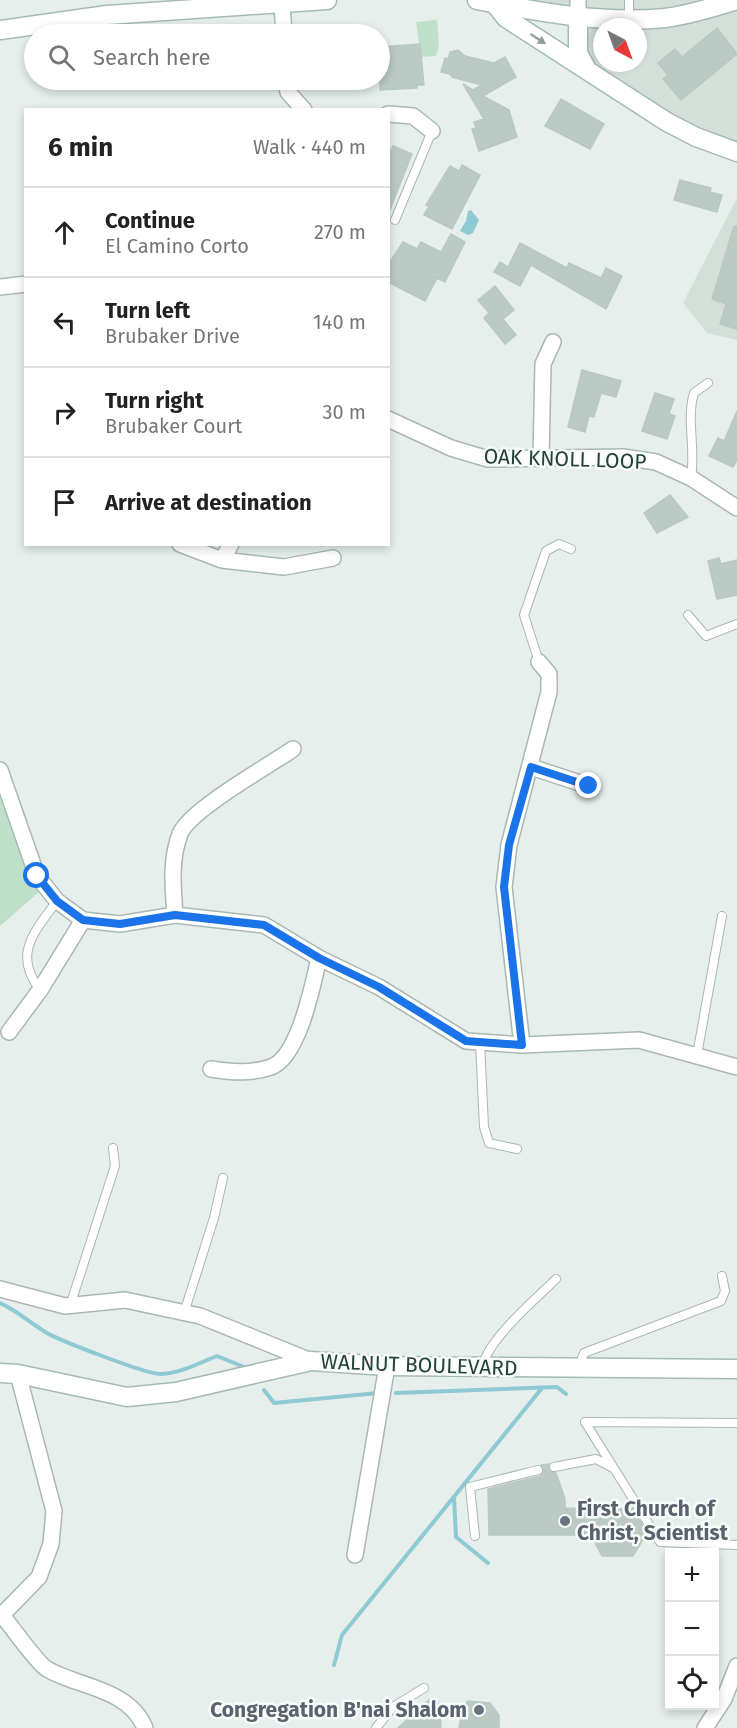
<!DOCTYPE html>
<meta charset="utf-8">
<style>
:root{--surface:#fff;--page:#f2f2f2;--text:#222;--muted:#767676;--line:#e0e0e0}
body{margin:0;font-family:"Fira Sans",sans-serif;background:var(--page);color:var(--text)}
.controls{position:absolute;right:18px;bottom:18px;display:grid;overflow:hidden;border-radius:0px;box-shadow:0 3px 9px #0003}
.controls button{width:54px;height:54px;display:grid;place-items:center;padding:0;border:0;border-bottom:2px solid var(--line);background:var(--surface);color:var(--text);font:30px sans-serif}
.compass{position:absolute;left:593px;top:18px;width:54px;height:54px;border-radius:50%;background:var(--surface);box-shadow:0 3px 9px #0003;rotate:139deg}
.stop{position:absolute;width:18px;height:18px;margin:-14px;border:4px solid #1a73e8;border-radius:50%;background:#fff}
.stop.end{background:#1a73e8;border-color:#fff;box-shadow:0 2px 6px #0008}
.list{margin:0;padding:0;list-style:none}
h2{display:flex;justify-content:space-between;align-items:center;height:78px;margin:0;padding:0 24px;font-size:26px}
h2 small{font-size:20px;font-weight:400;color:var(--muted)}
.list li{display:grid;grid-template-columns:39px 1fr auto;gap:18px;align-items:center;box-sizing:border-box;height:90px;padding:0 24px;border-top:2px solid var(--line)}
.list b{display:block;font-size:22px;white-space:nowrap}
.list p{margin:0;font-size:20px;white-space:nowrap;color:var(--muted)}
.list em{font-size:20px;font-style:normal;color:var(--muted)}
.icon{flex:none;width:33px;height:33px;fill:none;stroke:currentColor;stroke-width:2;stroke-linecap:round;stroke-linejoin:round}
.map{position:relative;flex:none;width:737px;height:1728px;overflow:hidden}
.search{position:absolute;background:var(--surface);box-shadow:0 3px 9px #0003;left:24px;top:24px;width:366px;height:66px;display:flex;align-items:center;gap:15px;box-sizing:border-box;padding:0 21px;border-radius:33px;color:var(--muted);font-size:22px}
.panel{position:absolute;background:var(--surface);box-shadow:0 3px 9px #0003;left:24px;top:108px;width:366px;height:438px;border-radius:0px}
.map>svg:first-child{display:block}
.built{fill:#d4dfda;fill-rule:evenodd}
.green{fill:#bfe0c8}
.water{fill:#8ec9d4}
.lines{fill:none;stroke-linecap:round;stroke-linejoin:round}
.stream{stroke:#8ec9d4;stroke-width:4}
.building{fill:#bbcac4;stroke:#b8c9c2;stroke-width:1.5}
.lane-casing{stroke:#a8b8b2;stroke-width:10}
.street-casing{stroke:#a8b8b2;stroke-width:18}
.secondary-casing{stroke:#a4bbb3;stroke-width:21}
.lane{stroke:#fff;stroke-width:8}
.street{stroke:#fff;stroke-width:15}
.secondary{stroke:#fff;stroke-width:18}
.oneway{fill:#92a09c}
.route{stroke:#1a73e8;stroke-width:8}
.worship-dot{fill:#6b7280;stroke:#f7fbf9;stroke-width:2}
.labels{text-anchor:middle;stroke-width:5;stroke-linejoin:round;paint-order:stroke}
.street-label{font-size:21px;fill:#24423a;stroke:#f7fbf9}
.worship-label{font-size:21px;font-weight:bold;fill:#5b616d;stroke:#f7fbf9;text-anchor:start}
</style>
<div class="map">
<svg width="737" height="1728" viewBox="0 0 737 1728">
<rect width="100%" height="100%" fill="#e6efeb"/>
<path class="built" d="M 477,0 L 737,0 L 737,156 L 586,68 L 577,17 ZM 602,27 L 638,27 L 638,63 L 602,63 Z
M 737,198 L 737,340 L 707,333 L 683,303 Z"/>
<path class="green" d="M 437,20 L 439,46 L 436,56 L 421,57 L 416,22 Z
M 0,770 L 47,885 L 0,926 Z"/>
<path class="water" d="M 471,210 L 479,220 L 473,233 L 468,235 L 460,231 L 466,221 L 468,211 Z"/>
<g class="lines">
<path class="stream" d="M 0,1303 C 18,1311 30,1323 47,1333 C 61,1341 146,1374 160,1374 C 179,1374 199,1363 217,1356 L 244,1367
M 264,1390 L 274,1403 L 378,1393
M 396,1393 L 557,1387 L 566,1394
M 454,1498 L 456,1537 L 488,1563
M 334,1665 L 342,1635 L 542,1388"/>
</g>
<path class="building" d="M 717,28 L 737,54 L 681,100 L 663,79 L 668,75 L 658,63 L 675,49 L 682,57 Z
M 420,44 L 424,85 L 417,85 L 417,88 L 380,90 L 380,47 Z
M 458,50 L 465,56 L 494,63 L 505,57 L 516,77 L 483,96 L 509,110 L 517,137 L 479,151 L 472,129 L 476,128 L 474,122 L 484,119 L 463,84 L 473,90 L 482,85 L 452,77 L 450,74 L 441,72 L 445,58 L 448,59 L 450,52 Z
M 561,99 L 604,124 L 590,149 L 545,126 Z
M 393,146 L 412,154 L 389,212 L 388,157 Z
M 462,165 L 480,175 L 452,229 L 424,215 L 429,206 L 426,205 L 450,166 L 459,171 Z
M 680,180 L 711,188 L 710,192 L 722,195 L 717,212 L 674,200 Z
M 734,226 L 737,226 L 737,329 L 720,324 L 726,304 L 712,299 Z
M 451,234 L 465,242 L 445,282 L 437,278 L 425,301 L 388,282 L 388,265 L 403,242 L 417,249 L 421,242 L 441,252 Z
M 520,243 L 567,268 L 569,263 L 601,278 L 606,268 L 622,276 L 606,309 L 531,265 L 520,286 L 494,272 L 500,262 L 508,267 Z
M 495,286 L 514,310 L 503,319 L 516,335 L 505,344 L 484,318 L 489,313 L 478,300 Z
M 582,370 L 621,381 L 616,397 L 601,393 L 594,417 L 589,416 L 585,432 L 568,427 Z
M 655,393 L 674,399 L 669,414 L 675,416 L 667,439 L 642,431 Z
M 737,411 L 737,460 L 733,467 L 709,456 L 718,438 L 724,441 Z
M 670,495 L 688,517 L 657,533 L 644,513 Z
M 719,558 L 721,564 L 737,560 L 737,595 L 717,599 L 708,561 Z
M 549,1464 L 549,1470 L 556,1473 L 565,1499 L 565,1508 L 633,1509 L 647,1533 L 633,1556 L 602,1556 L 591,1535 L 489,1535 L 488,1489 L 540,1476 L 544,1471 L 541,1465 Z
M 429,1700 L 437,1701 L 440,1706 L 441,1728 L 398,1728 Z
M 468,1701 L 490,1703 L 499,1715 L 499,1728 L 459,1728 L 463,1706 Z"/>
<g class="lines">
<defs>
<path id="lane" d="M 629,19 L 629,0
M 395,220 L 432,131
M 691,478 C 696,449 686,419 694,393 L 708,383
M 688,615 L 706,636 L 737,624
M 539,662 L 524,615 L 546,551 L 559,544 L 571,549
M 40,990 C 12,954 35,931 57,901
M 480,1042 L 484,1127 L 489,1143 L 517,1149
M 697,1055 L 722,916
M 70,1306 L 115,1166 L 113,1148
M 184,1313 L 214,1218 L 223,1178
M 579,1366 L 584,1353 L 721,1301 L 725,1291 L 722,1276
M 482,1367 C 489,1338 535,1300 556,1279
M 737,1423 L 585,1422 L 660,1542 L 737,1545
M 554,1467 L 596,1459 L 613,1468
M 475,1536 L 470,1487 L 538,1470
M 376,1728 L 393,1707 L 424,1688"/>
<path id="street" d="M 282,5 L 284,34
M 578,17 L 578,0
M 286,80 L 288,92 L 304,110
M 388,114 L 413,116 L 432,131
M 0,287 L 26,284
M 388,419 L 451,448 L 488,459 L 623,457 L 656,462 L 691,478 L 737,508
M 541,457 L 543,364 L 553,342
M 180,544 L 222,560 L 284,567 L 333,558
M 222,560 L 231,544
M 531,767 L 589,786
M 0,770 L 37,876 L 57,901 L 83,920 L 120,924 L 175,915 L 264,925 L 319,958 L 379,987 L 466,1041 L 522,1045 L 639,1040 L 737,1067
M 175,915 C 173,888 170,860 180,834 C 188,811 270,765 293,749
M 9,1032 L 40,990 L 83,920
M 522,1045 L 504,887 L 509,845 L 549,692 L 549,674 L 539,662
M 211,1069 C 231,1072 251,1074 271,1067 C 299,1057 313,984 319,958
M 0,1289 L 65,1306 L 125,1300 L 200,1316 L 311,1361
M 355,1555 L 387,1366
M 2,1615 C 12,1627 36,1662 47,1669 C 77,1687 129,1688 145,1728
M 0,1617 L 39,1577 L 51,1544 L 54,1511 L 18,1374
M 705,1728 L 724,1699 L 737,1666"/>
<path id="secondary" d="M 477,0 C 538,12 603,24 665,18 C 690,15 714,7 737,0
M 494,3 L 506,18 L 667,122 L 696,137 L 737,152
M 578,17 L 578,53 L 586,68
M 0,30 L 107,15 L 327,0
M 0,1373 L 18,1374 L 127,1397 L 176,1392 L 311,1361 L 387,1366 L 737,1369"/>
</defs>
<use href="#lane" class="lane-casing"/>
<use href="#street" class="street-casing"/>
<use href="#secondary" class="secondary-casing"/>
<use href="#lane" class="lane"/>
<use href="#street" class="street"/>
<use href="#secondary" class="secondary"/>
</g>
<defs><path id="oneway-solid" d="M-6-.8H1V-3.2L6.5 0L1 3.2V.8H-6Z" transform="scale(1.5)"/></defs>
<use class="oneway" href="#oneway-solid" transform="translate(538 39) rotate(33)"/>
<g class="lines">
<path class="route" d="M 37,876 L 57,901 L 83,920 L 120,924 L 175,915 L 264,925 L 319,958 L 379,987 L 466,1041 L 522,1045 L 504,887 L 509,845 L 531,767 L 589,786"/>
</g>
<g class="worship-dot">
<circle cx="565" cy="1521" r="6"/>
<circle cx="479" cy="1710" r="6"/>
</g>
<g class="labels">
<g class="street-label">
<text transform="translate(565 459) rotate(2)" y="7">OAK KNOLL LOOP</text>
<text transform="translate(419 1365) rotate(2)" y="7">WALNUT BOULEVARD</text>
</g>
<g class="worship-label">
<text x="577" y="1516">First Church of<tspan x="577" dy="24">Christ, Scientist</tspan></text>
<text x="467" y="1717" text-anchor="end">Congregation B'nai Shalom</text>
</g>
</g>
</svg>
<div class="controls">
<button>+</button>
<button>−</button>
<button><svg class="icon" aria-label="locate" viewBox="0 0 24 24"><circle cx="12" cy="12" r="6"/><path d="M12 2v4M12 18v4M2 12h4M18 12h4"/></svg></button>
</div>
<svg class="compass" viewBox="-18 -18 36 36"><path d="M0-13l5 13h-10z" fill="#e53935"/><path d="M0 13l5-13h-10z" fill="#767676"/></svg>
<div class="stop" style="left:37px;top:876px"></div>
<div class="stop end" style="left:589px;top:786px"></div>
<div class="search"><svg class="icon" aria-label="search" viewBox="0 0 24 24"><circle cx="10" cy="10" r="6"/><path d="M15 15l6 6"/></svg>Search here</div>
<section class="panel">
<h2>6 min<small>Walk · 440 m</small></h2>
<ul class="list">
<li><svg class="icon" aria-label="ahead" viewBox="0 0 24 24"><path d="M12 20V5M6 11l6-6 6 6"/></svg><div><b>Continue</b><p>El Camino Corto</p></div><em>270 m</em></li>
<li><svg class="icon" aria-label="left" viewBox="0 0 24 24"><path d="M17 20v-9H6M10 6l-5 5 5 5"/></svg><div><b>Turn left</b><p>Brubaker Drive</p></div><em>140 m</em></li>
<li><svg class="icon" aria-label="right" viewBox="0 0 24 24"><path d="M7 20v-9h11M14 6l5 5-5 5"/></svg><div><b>Turn right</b><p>Brubaker Court</p></div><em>30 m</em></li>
<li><svg class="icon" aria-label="arrive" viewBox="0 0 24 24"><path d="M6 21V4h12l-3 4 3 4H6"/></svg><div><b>Arrive at destination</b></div></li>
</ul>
</section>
</div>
